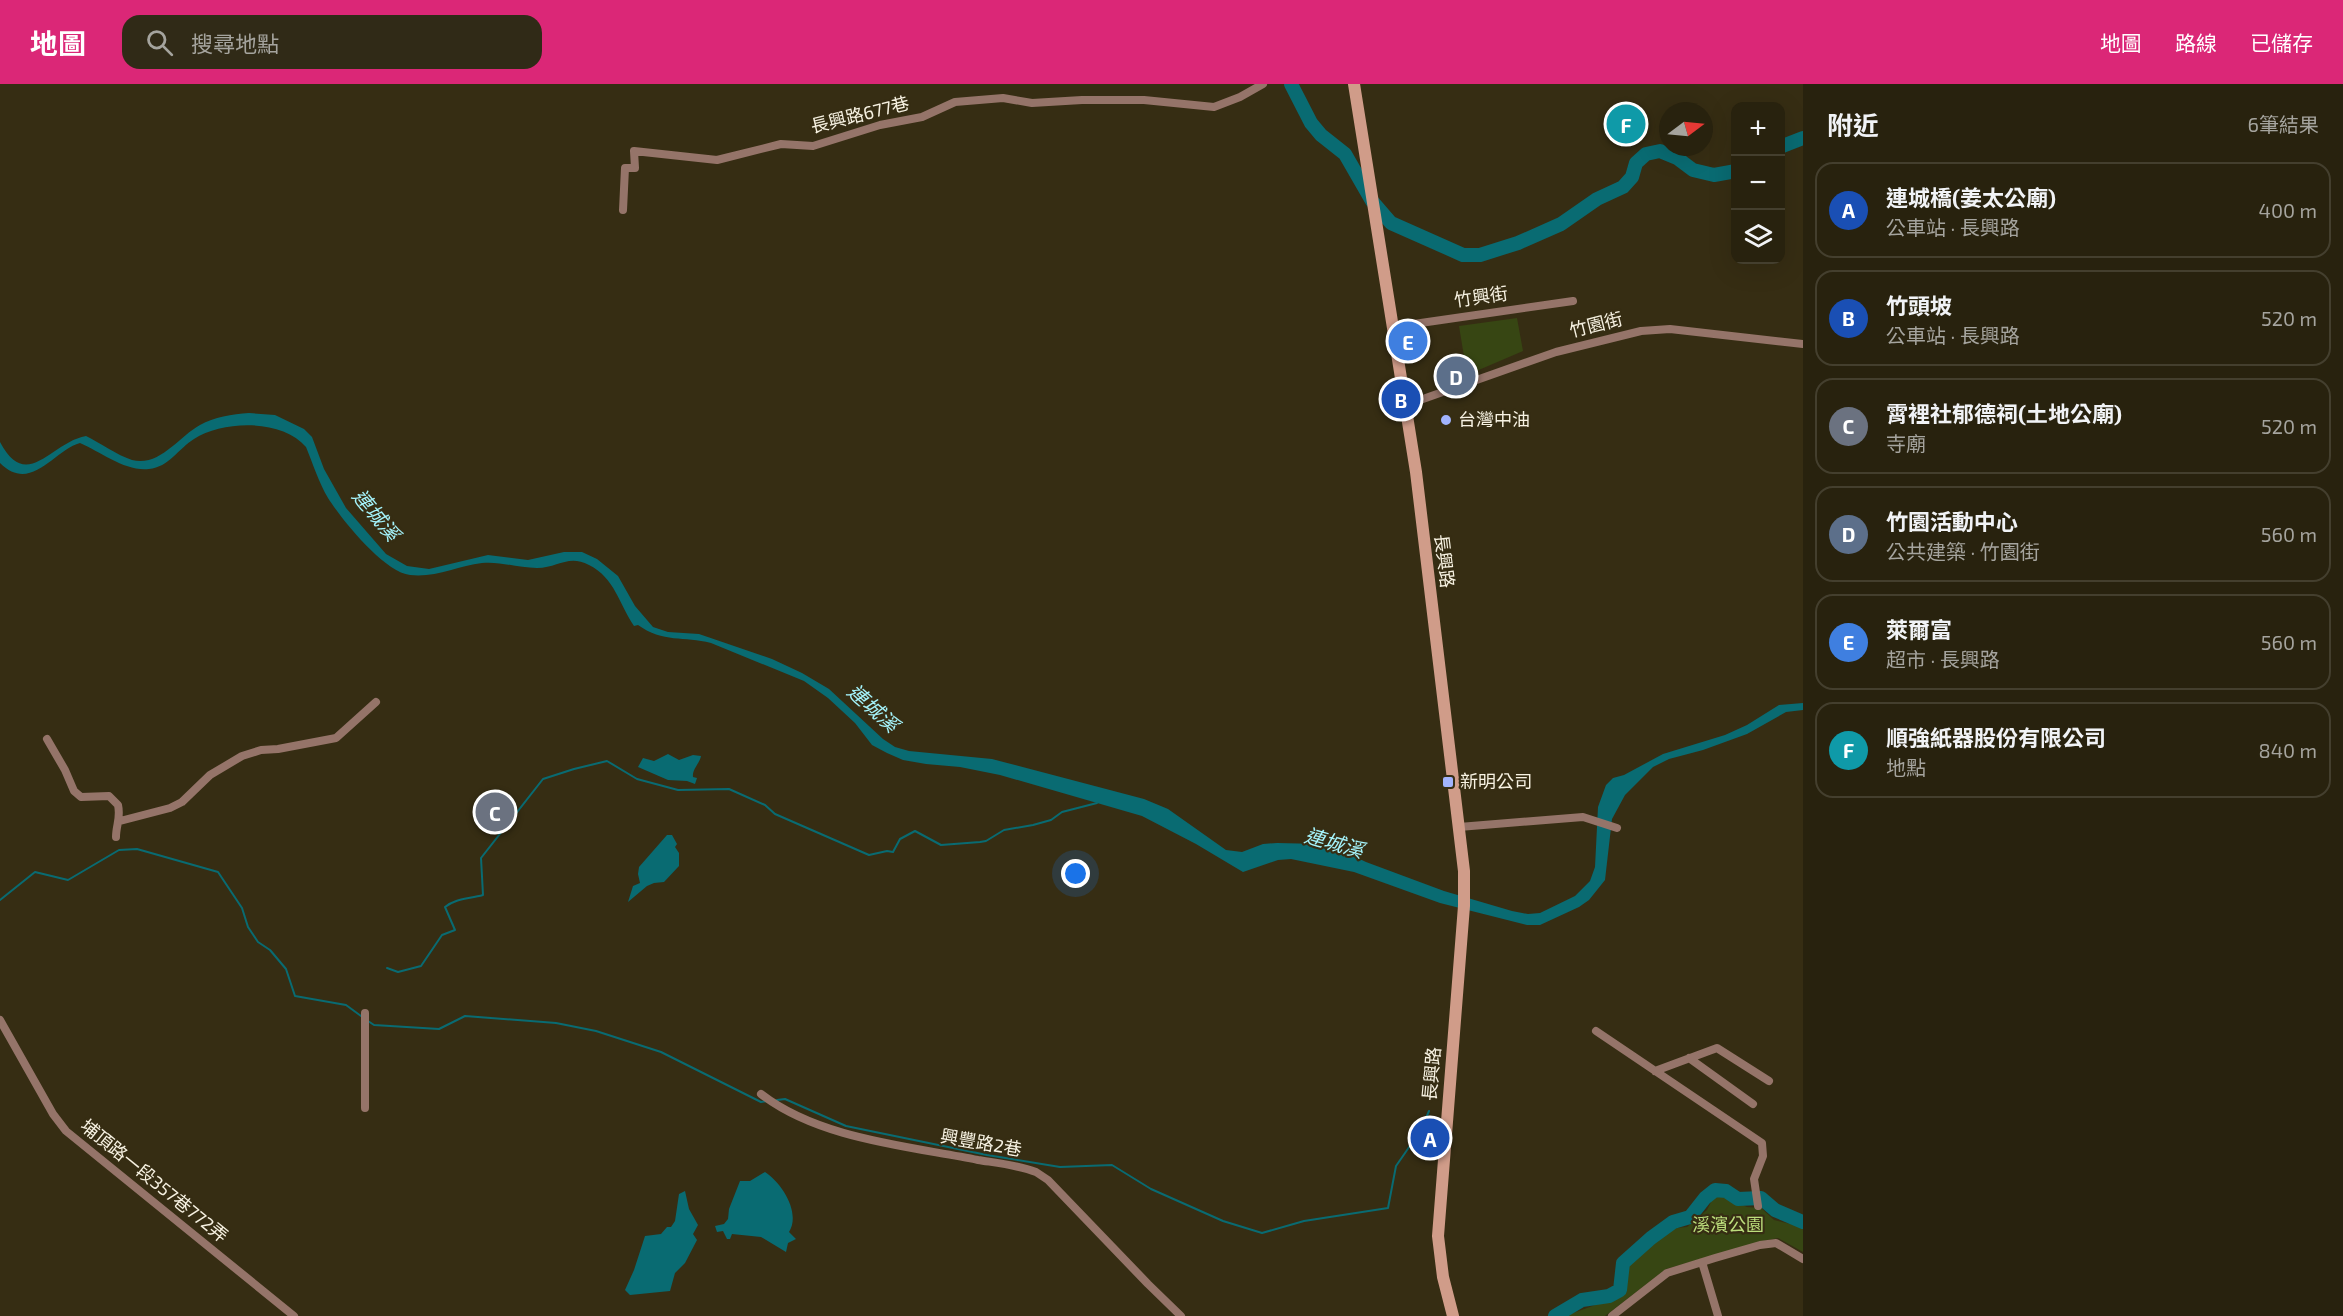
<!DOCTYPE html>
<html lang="zh-TW">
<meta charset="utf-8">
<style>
:root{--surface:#28220e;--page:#302a17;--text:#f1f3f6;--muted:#a5a49e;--line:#443f2e;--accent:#db2777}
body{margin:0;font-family:"Exo 2","Noto Sans TC",sans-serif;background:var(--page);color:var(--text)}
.controls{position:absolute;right:18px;top:18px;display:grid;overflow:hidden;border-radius:12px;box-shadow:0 6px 24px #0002}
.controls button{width:54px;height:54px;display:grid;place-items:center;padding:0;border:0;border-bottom:2px solid var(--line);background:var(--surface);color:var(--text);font:30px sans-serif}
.compass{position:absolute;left:1659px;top:18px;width:54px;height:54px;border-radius:50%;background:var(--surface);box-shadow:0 6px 24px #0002;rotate:74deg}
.you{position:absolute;left:1076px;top:790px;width:21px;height:21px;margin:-15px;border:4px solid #fff;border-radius:50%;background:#1a73e8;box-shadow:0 0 0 9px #1a73e833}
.badge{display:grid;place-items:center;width:39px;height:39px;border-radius:50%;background:var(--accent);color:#fff;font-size:20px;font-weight:700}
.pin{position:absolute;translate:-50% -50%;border:3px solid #fff;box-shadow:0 2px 6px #0006}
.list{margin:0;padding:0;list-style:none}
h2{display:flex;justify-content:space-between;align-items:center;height:78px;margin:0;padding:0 24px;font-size:26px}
h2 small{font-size:20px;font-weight:400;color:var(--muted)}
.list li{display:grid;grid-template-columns:39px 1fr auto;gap:18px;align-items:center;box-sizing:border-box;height:96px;margin:0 12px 12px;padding:0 12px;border:2px solid var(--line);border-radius:18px}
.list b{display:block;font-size:22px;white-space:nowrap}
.list p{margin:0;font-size:20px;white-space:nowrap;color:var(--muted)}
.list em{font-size:20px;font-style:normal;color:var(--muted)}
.icon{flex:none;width:33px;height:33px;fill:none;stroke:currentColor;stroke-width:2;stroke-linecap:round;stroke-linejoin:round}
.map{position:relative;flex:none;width:1803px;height:1232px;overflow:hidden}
header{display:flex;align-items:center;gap:36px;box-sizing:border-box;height:84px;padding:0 30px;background:var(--accent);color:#fff}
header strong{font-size:28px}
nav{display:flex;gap:33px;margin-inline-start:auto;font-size:21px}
.search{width:420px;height:54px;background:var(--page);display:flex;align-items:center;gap:15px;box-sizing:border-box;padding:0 21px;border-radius:18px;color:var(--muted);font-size:22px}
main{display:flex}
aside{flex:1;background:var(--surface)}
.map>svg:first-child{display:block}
.green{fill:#374613}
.water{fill:#096b72}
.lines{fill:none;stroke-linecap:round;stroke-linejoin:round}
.stream{stroke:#096b72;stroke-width:2}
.river{stroke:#096b72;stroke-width:14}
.street{stroke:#957469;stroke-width:8}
.secondary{stroke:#d09c89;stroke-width:12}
.poi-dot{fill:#a1b3fd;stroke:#362d13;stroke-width:2}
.labels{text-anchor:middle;stroke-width:4.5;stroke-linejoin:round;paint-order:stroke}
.street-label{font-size:18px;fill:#f7f2e2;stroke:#362d13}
.poi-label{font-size:18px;fill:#f7f2e2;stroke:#362d13;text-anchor:start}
.park-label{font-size:18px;fill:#bcde7c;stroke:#362d13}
.water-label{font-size:20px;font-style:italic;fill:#a5f4fc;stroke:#362d13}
</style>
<header>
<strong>地圖</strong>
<div class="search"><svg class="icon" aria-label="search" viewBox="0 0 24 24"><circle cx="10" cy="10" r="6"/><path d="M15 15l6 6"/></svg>搜尋地點</div>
<nav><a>地圖</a><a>路線</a><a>已儲存</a></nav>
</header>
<main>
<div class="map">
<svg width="1803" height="1232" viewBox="0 0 1803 1232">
<rect width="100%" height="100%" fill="#362d13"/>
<path class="green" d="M 1517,234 L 1523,267 L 1467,291 L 1459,242 Z
M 1718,1111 L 1747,1123 L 1761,1124 L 1774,1136 L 1803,1143 L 1803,1168 L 1778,1154 L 1763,1157 L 1666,1185 L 1605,1232 L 1565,1232 L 1620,1212 L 1625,1204 L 1624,1191 L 1629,1182 L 1666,1145 L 1687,1143 L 1707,1126 L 1714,1112 Z"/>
<path class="water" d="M 249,329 L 275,331 L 304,345 L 312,353 L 324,385 L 346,424 L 386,470 L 407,482 L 429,485 L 488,471 L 528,476 L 564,468 L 582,468 L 597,475 L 618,492 L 635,522 L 653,543 L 668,548 L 699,550 L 772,575 L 802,589 L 829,605 L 883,655 L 895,663 L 909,667 L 992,675 L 1144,715 L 1168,725 L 1226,766 L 1242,768 L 1263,760 L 1277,759 L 1320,760 L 1324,764 L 1343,767 L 1366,778 L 1444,807 L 1512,827 L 1528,830 L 1540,829 L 1575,812 L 1590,797 L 1595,783 L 1598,723 L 1606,701 L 1613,694 L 1624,691 L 1663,670 L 1725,651 L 1747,641 L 1779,621 L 1803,619 L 1803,626 L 1786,628 L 1747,650 L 1703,666 L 1669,675 L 1653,683 L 1625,711 L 1612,735 L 1605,796 L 1589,816 L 1579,823 L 1540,841 L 1527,841 L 1440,819 L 1354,788 L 1291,775 L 1278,776 L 1243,788 L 1196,760 L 1142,732 L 1000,691 L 960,683 L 926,680 L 903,676 L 887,669 L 872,661 L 855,639 L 828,614 L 804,597 L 711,559 C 684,552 663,559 638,541 L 634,542 C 619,520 615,494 589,481 C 568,470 558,484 537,484 C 518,484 500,477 482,479 C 458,482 435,494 410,491 C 384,488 342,436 328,414 C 319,399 313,380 306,363 C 282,335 224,336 194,355 C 178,365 169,383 149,385 C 126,388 101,368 80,359 C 54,366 31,410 0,379 L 0,358 C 27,409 51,358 86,352 C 100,359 117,371 132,376 C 160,383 178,353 200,341 C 214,333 232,330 249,329 Z
M 668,670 L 679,676 L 693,671 L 701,672 C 700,679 692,685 693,693 L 697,694 L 695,700 L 687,697 L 668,696 L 638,683 L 643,674 L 654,677 Z
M 667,751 L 672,751 L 677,760 L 675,763 L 679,769 L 679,782 L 664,798 L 654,799 L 647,802 L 628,818 L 633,802 L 640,799 L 638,790 L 639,783 Z
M 765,1088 C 782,1099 801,1129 789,1148 L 796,1155 L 788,1159 L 786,1168 L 761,1153 L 732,1150 L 730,1155 L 727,1155 L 723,1147 L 717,1148 L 715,1142 L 724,1140 L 728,1135 L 729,1125 L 740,1097 L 750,1097 Z
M 685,1107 L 689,1125 L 698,1141 L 693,1150 L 697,1156 L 685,1179 L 675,1189 L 670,1207 L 630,1211 L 625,1206 L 634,1186 L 645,1152 L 661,1150 L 667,1143 L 671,1143 L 675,1137 L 679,1110 Z"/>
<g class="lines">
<path class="stream" d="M 0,816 L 35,788 L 68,796 L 119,766 L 137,765 L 218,788 L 242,824 L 248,843 L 258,858 L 270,866 L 286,885 L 295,912 L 346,921 L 361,932
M 387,884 L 398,888 L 421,882 L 442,851 L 455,846 L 445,823 C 456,814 469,815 483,811 L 481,774 L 543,695 L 574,685 L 607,677 L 637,695 L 678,706 L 729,705 L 765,721 L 775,730 L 869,771 L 887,767 L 893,768 L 900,755 L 915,747 L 941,761 L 980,758 L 986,757 L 1004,746 L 1033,741 L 1051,736 L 1062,728 L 1097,719
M 368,937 L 374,941 L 439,945 L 465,932 L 556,939 L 596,947 L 661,968 L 761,1018 L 768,1017
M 777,1016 L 785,1015 L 846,1042 L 987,1071 L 1060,1083 L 1112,1081 L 1151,1105 L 1223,1137 L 1262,1149 L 1304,1137 L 1388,1124 L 1396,1082 L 1421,1046 L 1429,1027"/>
<path class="river" d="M 1291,0 L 1311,39 L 1321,51 L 1345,70 L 1372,117 L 1391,139 L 1463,171 L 1480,171 L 1518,159 L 1561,140 L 1597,115 L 1623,103 L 1632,93 L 1636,79 L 1646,70 L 1660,67 L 1677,74 L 1693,86 L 1714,91 L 1736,87
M 1780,63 L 1803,54
M 1555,1232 L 1582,1216 L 1609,1212 L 1620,1206 L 1623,1179 L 1651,1154 L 1673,1138 L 1690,1133 L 1705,1114 L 1715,1106 L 1726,1107 L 1738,1115 L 1761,1114 L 1775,1126 L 1803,1138"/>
<path class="street" d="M 623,126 L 625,84 L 635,84 L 634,67 L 717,76 L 781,60 L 813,62 L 880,41 L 922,33 L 955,18 L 1003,14 L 1032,19 L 1082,16 L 1144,16 L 1214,23 L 1240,13 L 1263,0
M 1393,243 L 1573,217
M 1406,321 L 1556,268 L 1641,247 L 1670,245 L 1803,260
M 47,655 L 65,686 L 74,707 L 81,713 L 109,712 L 118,721 C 121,734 116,741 116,753
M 120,737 L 170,724 L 182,718 L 210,691 L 242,672 L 261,666 L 278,665 L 336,654 L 376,618
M 1459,743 L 1583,733 L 1617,744
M 0,936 L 53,1030 L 66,1047 L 294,1232
M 1596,947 L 1762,1059 L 1763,1072 L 1754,1095 L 1758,1122
M 1689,974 L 1753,1020
M 1655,987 L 1717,964 L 1769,997
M 761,1010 C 819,1055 908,1062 978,1076 C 997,1079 1018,1081 1036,1088 L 1048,1096 L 1148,1200 L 1181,1232
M 365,1024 L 365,929
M 1702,1178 L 1718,1232
M 1612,1232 L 1667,1189 L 1715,1174 L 1760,1161 L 1776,1159 L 1803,1175"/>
<path class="secondary" d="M 1354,0 L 1416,388 L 1464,787 L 1464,822 L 1438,1152 L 1443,1193 L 1453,1232"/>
</g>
<g class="poi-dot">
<circle cx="1446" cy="336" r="6"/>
<rect x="1442" y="692" width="12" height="12" rx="3"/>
</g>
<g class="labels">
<g class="street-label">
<text transform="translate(860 31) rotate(-14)" y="6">長興路677巷</text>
<text transform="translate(1481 213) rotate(-8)" y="6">竹興街</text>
<text transform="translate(1596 241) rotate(-14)" y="6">竹園街</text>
<text transform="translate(1444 477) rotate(83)" y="6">長興路</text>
<text transform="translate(1432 990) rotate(-85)" y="6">長興路</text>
<text transform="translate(981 1059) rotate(10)" y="6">興豐路2巷</text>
<text transform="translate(154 1097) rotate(39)" y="6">埔頂路一段357巷772弄</text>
</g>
<g class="poi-label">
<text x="1458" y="342">台灣中油</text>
<text x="1460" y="704">新明公司</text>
</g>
<g class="park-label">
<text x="1728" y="1147">溪濱公園</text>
</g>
<g class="water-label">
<text transform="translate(376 431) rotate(50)" y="7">連城溪</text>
<text transform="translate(873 624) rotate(42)" y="7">連城溪</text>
<text transform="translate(1334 759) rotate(16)" y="7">連城溪</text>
</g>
</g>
</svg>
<div class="controls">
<button>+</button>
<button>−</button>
<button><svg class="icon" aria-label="layers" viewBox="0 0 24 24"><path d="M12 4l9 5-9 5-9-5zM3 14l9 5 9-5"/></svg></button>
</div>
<svg class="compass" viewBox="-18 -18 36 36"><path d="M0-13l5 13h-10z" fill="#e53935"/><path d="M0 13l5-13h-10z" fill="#a5a49e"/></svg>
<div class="you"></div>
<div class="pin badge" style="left:1430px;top:1054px;background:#1a4fb4">A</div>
<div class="pin badge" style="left:1401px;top:315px;background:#1a4fb4">B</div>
<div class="pin badge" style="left:495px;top:728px;background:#6b7280">C</div>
<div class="pin badge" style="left:1456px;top:292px;background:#5c6f8a">D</div>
<div class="pin badge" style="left:1408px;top:257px;background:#3f7fe0">E</div>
<div class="pin badge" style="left:1626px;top:40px;background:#0f9aa8">F</div>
</div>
<aside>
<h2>附近<small>6筆結果</small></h2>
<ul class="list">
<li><span class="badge" style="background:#1a4fb4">A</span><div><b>連城橋(姜太公廟)</b><p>公車站 · 長興路</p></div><em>400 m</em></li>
<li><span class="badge" style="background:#1a4fb4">B</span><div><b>竹頭坡</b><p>公車站 · 長興路</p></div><em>520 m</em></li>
<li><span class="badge" style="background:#6b7280">C</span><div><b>霄裡社郁德祠(土地公廟)</b><p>寺廟</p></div><em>520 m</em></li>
<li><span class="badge" style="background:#5c6f8a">D</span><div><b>竹園活動中心</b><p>公共建築 · 竹園街</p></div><em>560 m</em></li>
<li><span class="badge" style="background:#3f7fe0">E</span><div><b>萊爾富</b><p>超市 · 長興路</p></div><em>560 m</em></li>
<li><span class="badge" style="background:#0f9aa8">F</span><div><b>順強紙器股份有限公司</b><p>地點</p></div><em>840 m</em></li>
</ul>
</aside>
</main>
